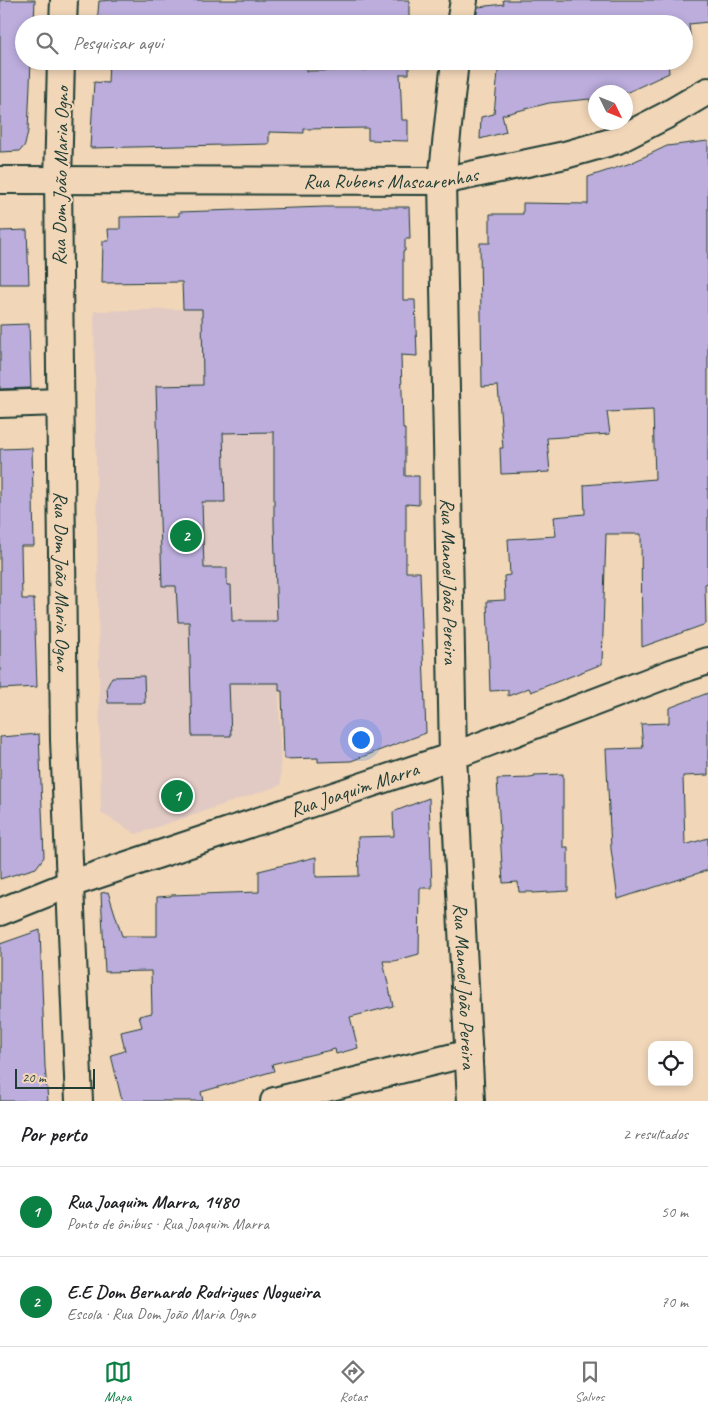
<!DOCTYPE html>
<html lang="pt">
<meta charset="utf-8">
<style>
:root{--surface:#fff;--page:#f6f6f6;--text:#202124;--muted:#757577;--line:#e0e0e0;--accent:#0b8043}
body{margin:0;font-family:Caveat,sans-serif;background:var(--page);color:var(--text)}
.controls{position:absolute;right:15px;bottom:15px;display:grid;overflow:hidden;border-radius:10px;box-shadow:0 2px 8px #0003}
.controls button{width:45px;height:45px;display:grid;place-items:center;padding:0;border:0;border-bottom:1px solid var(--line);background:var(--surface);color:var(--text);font:25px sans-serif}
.compass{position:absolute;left:588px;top:85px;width:45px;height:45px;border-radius:50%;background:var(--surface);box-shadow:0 2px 8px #0003;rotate:133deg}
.scale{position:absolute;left:15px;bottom:12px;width:80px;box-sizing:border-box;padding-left:5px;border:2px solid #1f3d34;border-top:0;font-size:14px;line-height:18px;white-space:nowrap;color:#1f3d34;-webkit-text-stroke:4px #f1d6b8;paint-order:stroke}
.you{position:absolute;left:360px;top:739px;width:18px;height:18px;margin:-12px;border:4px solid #fff;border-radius:50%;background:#1a73e8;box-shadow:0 0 0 8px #1a73e833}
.badge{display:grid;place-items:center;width:32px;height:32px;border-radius:50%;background:var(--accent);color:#fff;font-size:16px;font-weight:700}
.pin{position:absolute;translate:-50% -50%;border:2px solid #fff;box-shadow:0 1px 5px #0006}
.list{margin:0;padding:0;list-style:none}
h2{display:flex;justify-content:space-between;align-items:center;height:65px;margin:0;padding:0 20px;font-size:21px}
h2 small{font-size:16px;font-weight:400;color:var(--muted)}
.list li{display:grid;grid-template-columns:32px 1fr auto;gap:15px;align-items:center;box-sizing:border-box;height:90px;padding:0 20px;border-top:1px solid var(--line)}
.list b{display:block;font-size:19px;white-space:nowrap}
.list p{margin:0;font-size:16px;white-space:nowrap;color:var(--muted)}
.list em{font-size:16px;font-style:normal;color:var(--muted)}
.icon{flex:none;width:28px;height:28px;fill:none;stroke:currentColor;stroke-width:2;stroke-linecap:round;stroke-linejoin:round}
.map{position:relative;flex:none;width:708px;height:1101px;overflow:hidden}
.search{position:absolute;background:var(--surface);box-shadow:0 2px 8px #0003;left:15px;right:15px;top:15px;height:55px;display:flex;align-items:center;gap:12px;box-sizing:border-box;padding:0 18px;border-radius:28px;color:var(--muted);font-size:19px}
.sheet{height:245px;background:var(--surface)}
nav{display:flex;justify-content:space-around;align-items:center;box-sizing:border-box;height:70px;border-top:1px solid var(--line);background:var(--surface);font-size:14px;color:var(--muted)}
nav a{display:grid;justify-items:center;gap:2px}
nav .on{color:var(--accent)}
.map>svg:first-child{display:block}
.built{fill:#e1cac3}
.building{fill:#bcaddd;stroke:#1f3d34;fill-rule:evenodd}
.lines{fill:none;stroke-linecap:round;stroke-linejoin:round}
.minor-casing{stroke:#1f3d34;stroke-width:30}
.minor{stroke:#f1d6b8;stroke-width:26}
.labels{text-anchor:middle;stroke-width:4.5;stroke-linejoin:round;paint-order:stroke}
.street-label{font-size:20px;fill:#1f3d34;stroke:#f1d6b8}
</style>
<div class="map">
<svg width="708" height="1101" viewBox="0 0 708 1101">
<rect width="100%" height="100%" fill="#f1d6b8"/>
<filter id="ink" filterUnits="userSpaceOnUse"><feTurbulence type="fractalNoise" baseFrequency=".02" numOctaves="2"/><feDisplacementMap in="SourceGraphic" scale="10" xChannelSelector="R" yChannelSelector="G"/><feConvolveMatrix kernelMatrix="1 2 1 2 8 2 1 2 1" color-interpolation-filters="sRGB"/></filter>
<g filter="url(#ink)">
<path class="built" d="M 273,307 L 274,476 L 281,785 L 136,834 L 101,813 L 94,311 Z"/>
<path class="building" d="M 0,0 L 35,0 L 34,24 L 24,24 L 24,61 L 31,61 L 28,131 L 25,145 L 20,151 L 0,152 Z
M 113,0 L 409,0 L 409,24 L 97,24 L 99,1 Z
M 503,0 L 708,0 L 708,22 L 689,24 L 691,44 L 684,45 L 684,24 L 475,24 L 478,7 L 504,4 Z
M 109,61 L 307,61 L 307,71 L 368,70 L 368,61 L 409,61 L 409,74 L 400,74 L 402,120 L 408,120 L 408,141 L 368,140 L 368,128 L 304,129 L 304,133 L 269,132 L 269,144 L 90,148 L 94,82 L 108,83 Z
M 499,61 L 668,61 L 669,73 L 626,93 L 596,92 L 596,104 L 591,106 L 590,99 L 549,103 L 502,115 L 506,132 L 480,139 L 481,117 L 494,114 Z
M 708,141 L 708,583 L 705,584 L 706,624 L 642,647 L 641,534 L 606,534 L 602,664 L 531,692 L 529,688 L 508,696 L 508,690 L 490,691 L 487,601 L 505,600 L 504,576 L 510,575 L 508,539 L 556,536 L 554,517 L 585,514 L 584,485 L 655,479 L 653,410 L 607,412 L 610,434 L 547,438 L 550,472 L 501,474 L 500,448 L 503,448 L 498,386 L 482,387 L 480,243 L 490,243 L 490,214 L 523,214 L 523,203 L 588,204 L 588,177 L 631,163 L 667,146 Z
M 325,207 L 409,207 L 410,239 L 405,239 L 405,251 L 403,251 L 403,300 L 415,300 L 417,356 L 401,355 L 403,429 L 405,429 L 405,476 L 419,476 L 419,505 L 406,504 L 406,572 L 420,572 L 426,733 L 351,761 L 318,762 L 318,758 L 284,759 L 282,691 L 279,691 L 279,683 L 229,683 L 231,736 L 192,736 L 189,622 L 178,622 L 176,586 L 162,586 L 156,386 L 203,385 L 202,309 L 183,309 L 182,282 L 102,283 L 103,241 L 109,241 L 108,229 L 120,229 L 120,217 L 179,216 L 179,212 ZM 274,432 L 274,523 L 277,621 L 232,621 L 231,585 L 227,585 L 227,568 L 204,568 L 202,502 L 225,502 L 223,433 Z
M 27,230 L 29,284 L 0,284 L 0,231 Z
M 29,324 L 31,388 L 0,389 L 0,325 Z
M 32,448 L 34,546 L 21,546 L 22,599 L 34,599 L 37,687 L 0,689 L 0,449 Z
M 144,676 L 145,703 L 108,703 L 107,687 L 112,677 Z
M 708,693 L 708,775 L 683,776 L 685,845 L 708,838 L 708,870 L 618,899 L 611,849 L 606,749 L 643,748 L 641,724 L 669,723 L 669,708 Z
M 39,734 L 44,857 L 36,868 L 0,879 L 0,737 Z
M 563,774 L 563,847 L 568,847 L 568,891 L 533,893 L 533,892 L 519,892 L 518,882 L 503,883 L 497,779 L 530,778 L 535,777 L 534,775 Z
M 429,798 L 432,888 L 420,888 L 419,954 L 394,961 L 383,961 L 393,1006 L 350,1017 L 358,1048 L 336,1054 L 335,1049 L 272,1064 L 274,1071 L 201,1092 L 203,1101 L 122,1101 L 111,1055 L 125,1051 L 121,1032 L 142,1027 L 139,1016 L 152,1013 L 151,971 L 105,972 L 101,893 L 108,892 L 122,936 L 157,936 L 157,897 L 171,896 L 171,895 L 259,892 L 259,871 L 316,857 L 316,877 L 359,876 L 358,837 L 394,836 L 393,812 Z
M 40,930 L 45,1067 L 48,1101 L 0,1101 L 0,944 Z"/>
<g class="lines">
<defs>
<g id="minor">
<path d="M 63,24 L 64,0"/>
<path d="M 460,24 L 464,0"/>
<path id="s1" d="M 61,61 L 58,180 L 64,740 L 79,1101"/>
<path id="s2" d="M 455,61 L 442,181 L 453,756 L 471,1101"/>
<path id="s3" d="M 0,180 L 442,181 L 565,155 L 618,140 L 667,115 L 708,91"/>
<path d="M 0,404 L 60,402"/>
<path id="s4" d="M 0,912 L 70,884 L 453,756 L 674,672 L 708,661"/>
<path d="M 274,1101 L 469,1053"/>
</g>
</defs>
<use href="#minor" class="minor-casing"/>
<use href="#minor" class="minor"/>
</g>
</g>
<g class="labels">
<g class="street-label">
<text transform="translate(60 176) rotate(-89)" y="7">Rua Dom João Maria Ogno</text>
<text dy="7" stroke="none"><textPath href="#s3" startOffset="391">Rua Rubens Mascarenhas</textPath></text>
<text dy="7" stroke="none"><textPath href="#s1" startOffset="520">Rua Dom João Maria Ogno</textPath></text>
<text dy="7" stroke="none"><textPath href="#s2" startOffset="521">Rua Manoel João Pereira</textPath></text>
<text dy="7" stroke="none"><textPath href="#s4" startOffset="375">Rua Joaquim Marra</textPath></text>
<text dy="7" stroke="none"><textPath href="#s2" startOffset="926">Rua Manoel João Pereira</textPath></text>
</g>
</g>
</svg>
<div class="controls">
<button><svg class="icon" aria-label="locate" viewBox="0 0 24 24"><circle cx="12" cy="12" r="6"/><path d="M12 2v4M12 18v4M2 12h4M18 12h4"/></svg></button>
</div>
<svg class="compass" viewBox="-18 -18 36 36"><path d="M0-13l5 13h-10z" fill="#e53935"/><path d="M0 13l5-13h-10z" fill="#757577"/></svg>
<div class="scale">20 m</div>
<div class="you"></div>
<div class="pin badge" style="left:177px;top:796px">1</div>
<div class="pin badge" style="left:186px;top:536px">2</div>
<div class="search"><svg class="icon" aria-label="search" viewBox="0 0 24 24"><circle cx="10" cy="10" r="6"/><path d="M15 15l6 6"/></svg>Pesquisar aqui</div>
</div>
<section class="sheet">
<h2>Por perto<small>2 resultados</small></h2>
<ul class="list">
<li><span class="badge">1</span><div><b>Rua Joaquim Marra, 1480</b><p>Ponto de ônibus · Rua Joaquim Marra</p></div><em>50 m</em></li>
<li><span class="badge">2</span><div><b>E.E Dom Bernardo Rodrigues Nogueira</b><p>Escola · Rua Dom João Maria Ogno</p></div><em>70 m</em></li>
</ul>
</section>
<nav>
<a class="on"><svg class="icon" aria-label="map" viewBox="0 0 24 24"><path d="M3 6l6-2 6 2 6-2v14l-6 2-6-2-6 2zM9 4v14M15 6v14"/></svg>Mapa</a>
<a><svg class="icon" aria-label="directions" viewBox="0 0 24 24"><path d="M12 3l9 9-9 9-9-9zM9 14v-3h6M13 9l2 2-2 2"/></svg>Rotas</a>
<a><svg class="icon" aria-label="saved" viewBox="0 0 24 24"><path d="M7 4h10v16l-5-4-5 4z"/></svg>Salvos</a>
</nav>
